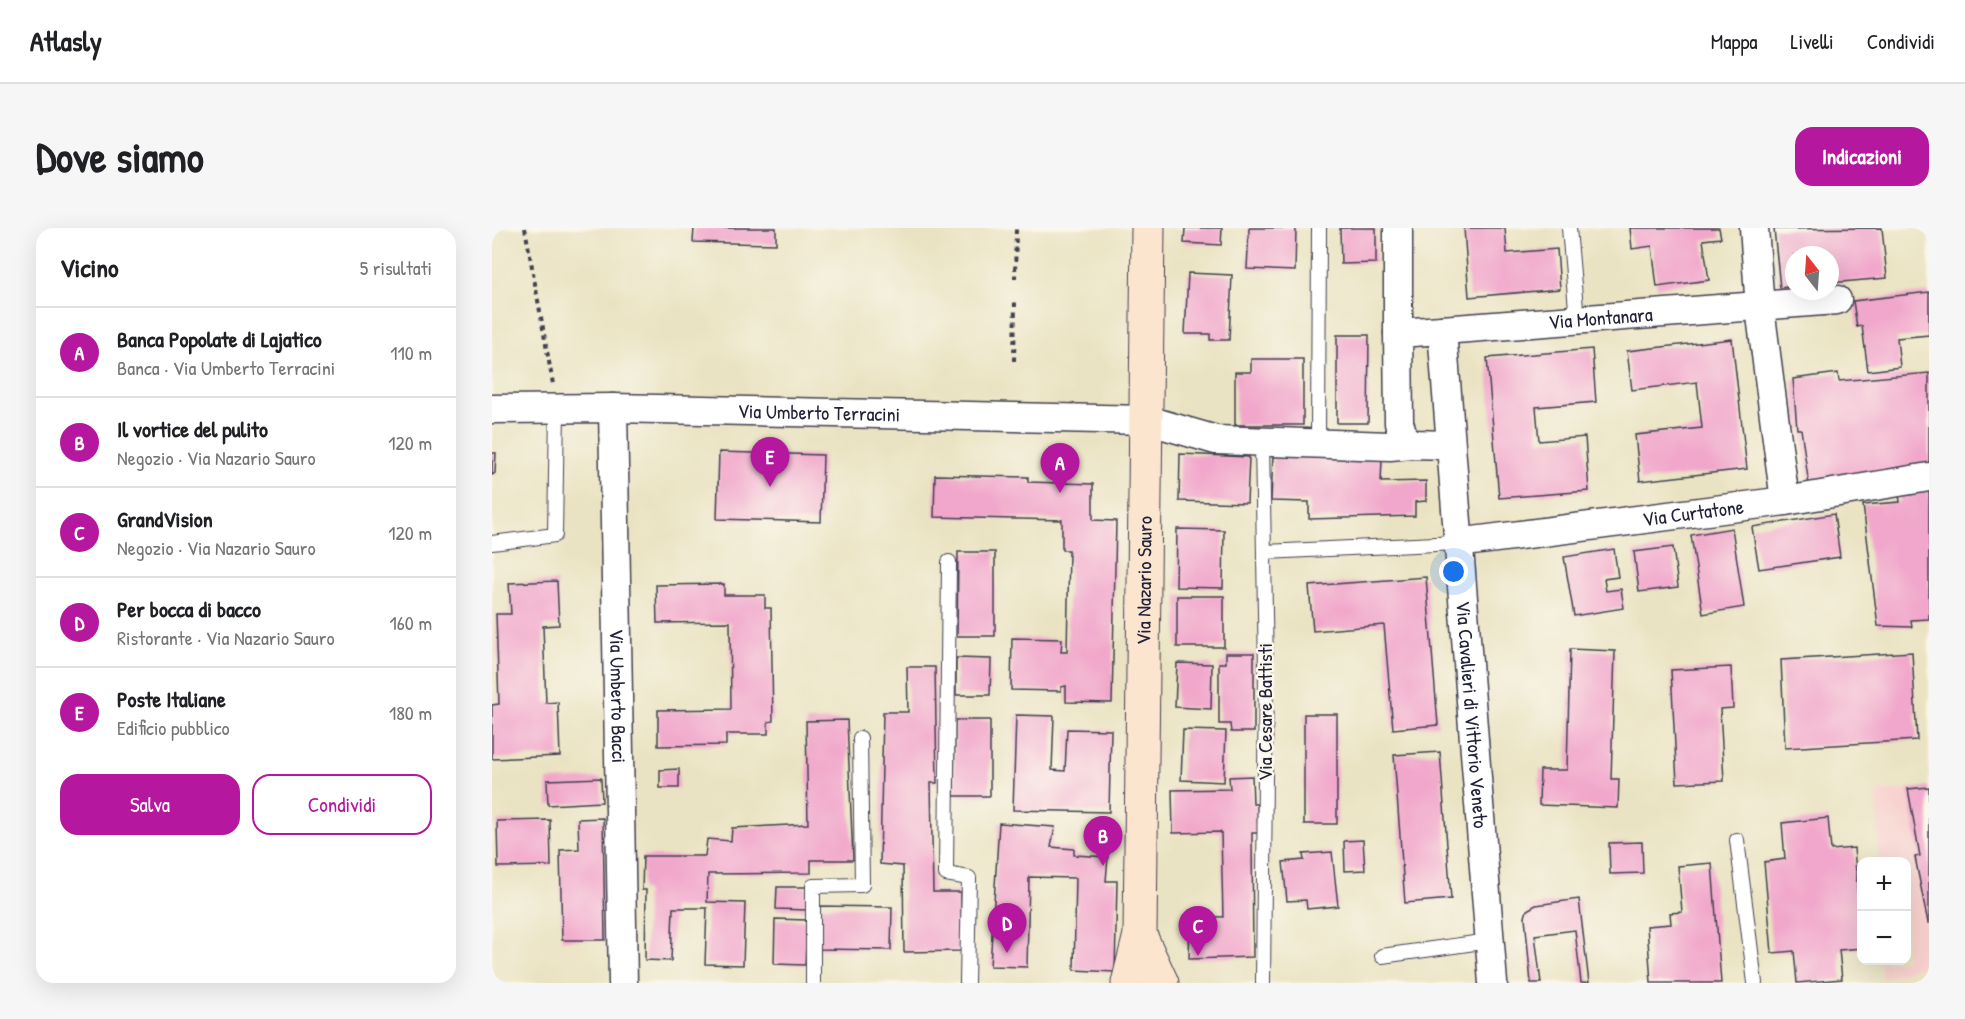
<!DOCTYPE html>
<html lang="it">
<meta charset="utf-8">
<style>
:root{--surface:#fff;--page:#f6f6f6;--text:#202124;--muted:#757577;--line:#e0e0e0;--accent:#b5179e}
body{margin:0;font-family:"Patrick Hand",sans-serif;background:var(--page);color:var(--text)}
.controls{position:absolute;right:18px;bottom:18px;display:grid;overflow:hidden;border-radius:12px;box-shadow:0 6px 24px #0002}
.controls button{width:54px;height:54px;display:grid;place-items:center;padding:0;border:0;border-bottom:2px solid var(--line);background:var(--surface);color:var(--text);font:30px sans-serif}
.compass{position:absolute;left:1293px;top:18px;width:54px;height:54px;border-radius:50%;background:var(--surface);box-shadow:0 6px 24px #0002;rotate:343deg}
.you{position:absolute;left:962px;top:344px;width:21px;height:21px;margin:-15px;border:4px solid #fff;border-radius:50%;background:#1a73e8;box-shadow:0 0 0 9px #1a73e833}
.badge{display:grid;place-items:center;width:39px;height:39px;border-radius:50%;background:var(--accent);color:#fff;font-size:20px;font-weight:700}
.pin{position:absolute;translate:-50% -50px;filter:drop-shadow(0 2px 3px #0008)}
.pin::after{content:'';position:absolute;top:32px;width:21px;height:18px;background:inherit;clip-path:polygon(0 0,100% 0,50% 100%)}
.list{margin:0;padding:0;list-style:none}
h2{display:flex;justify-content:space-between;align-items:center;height:78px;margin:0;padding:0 24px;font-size:26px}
h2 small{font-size:20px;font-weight:400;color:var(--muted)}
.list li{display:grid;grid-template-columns:39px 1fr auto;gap:18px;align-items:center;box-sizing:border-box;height:90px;padding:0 24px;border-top:2px solid var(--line)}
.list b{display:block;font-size:22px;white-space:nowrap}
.list p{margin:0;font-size:20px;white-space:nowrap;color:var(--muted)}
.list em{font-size:20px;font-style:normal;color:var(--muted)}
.actions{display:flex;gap:12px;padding:18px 24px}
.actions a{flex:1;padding:14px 0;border:2px solid var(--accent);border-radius:18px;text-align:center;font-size:21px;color:var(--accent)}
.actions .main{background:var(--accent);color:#fff}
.map{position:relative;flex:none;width:1437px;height:755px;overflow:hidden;border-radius:18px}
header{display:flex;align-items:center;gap:36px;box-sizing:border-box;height:84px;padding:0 30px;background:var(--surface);border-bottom:2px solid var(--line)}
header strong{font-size:28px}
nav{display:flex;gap:33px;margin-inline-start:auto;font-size:21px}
.intro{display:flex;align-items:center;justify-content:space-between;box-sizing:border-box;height:144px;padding:0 36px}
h1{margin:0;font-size:42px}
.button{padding:15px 27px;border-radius:18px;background:var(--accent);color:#fff;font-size:21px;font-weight:700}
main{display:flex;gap:36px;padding:0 36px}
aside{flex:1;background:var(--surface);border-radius:18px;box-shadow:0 6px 24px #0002}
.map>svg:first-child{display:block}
.built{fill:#f7d0cd}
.building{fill:#f1a7cb}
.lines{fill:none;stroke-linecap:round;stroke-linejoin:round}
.service-casing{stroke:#403f4f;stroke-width:16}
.minor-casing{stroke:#403f4f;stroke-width:31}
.secondary-casing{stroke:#403f4f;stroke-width:35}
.path{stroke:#403f4f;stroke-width:4;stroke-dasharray:4.5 4.5;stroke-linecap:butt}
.service{stroke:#fff;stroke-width:14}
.minor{stroke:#fff;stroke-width:28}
.secondary{stroke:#fbe5cf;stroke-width:33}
.labels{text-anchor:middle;stroke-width:5;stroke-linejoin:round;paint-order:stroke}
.street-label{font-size:20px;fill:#22223b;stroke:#fbf7ec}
</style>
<header>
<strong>Atlasly</strong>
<nav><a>Mappa</a><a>Livelli</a><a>Condividi</a></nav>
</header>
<div class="intro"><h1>Dove siamo</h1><a class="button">Indicazioni</a></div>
<main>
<aside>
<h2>Vicino<small>5 risultati</small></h2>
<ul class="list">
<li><span class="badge">A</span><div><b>Banca Popolate di Lajatico</b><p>Banca · Via Umberto Terracini</p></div><em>110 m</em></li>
<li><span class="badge">B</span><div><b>Il vortice del pulito</b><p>Negozio · Via Nazario Sauro</p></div><em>120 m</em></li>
<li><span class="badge">C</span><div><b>GrandVision</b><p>Negozio · Via Nazario Sauro</p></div><em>120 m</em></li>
<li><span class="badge">D</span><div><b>Per bocca di bacco</b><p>Ristorante · Via Nazario Sauro</p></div><em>160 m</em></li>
<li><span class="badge">E</span><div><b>Poste Italiane</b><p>Edificio pubblico</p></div><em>180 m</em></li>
</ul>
<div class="actions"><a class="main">Salva</a><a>Condividi</a></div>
</aside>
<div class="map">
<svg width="1437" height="755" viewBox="0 0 1437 755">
<rect width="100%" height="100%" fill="#fbf7ec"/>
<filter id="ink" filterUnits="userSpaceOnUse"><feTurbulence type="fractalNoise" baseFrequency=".0167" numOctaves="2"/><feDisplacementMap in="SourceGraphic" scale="12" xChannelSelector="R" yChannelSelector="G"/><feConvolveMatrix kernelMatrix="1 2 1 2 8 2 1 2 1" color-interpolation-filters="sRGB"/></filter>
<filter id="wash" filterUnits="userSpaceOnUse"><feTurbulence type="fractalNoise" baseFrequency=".008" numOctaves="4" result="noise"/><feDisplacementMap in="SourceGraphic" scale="24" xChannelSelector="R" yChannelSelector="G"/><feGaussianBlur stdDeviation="1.35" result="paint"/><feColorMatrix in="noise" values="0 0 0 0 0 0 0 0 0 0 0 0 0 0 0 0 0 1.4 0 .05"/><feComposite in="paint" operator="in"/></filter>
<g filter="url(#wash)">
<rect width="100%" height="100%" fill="#eae3c3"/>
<path class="built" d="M 1437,559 L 1437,736 L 1389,751 L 1389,733 L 1414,732 L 1414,634 L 1387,633 L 1385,564 Z"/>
<g id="blocks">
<path class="building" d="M 202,0 L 284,0 L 284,16 L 201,14 Z
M 693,0 L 730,0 L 729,17 L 692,15 Z
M 757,0 L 804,0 L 803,43 L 755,41 Z
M 848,0 L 884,0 L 884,35 L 849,36 Z
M 972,0 L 1013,0 L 1015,25 L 1065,21 L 1068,61 L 977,69 Z
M 1138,0 L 1227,0 L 1229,10 L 1211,12 L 1217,52 L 1165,59 L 1160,18 L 1140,21 Z
M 1390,0 L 1395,50 L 1338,55 L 1338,27 L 1302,27 L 1302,58 L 1288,60 L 1282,1 Z
M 696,45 L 740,47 L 737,112 L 718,112 L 718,106 L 693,106 Z
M 1437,64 L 1437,107 L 1405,110 L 1408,139 L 1376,143 L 1370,98 L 1365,99 L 1361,73 Z
M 845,107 L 877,107 L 876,195 L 845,195 Z
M 1240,111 L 1255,241 L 1148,253 L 1143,207 L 1210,200 L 1205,154 L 1140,162 L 1135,123 Z
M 1100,121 L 1104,174 L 1044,179 L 1047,213 L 1093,209 L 1097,263 L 1007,270 L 995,130 Z
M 759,131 L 811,131 L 811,197 L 743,197 L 743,144 L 759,144 Z
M 1346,145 L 1347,153 L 1437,145 L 1437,241 L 1317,257 L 1309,201 L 1305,201 L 1301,151 Z
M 227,224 L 331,227 L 329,294 L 225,291 Z
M 0,225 L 4,225 L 3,245 L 0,247 Z
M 688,226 L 757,229 L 755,275 L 687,273 Z
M 781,227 L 890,231 L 889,254 L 934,253 L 934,273 L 923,274 L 923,288 L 817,291 L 817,274 L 779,273 Z
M 443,247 L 536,249 L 536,254 L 601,256 L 601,292 L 624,293 L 620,475 L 574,474 L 574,458 L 569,459 L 569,463 L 519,462 L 520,410 L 570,411 L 569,424 L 575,424 L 577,322 L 570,322 L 570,292 L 442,289 Z
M 1437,261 L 1437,391 L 1419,392 L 1420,399 L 1386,398 L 1371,277 L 1408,274 L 1407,266 Z
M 1342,286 L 1348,329 L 1267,341 L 1260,299 Z
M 1240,300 L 1252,379 L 1211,386 L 1199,307 Z
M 685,301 L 732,302 L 731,360 L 684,359 Z
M 1181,319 L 1186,359 L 1147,364 L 1142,324 Z
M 1122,321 L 1126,349 L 1112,351 L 1114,363 L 1129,361 L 1132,380 L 1082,388 L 1072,329 Z
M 466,324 L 503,324 L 503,408 L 465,408 Z
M 934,349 L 946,497 L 901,501 L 892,397 L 821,403 L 817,358 Z
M 65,353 L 67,397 L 51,398 L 54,475 L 66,474 L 68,528 L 0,531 L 0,477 L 7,476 L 4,386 L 19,386 L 17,355 Z
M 232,356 L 232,367 L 273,367 L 273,380 L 279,380 L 281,493 L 276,494 L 276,506 L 234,506 L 234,517 L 166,518 L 166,482 L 239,481 L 238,394 L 165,395 L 164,357 Z
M 685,368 L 732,368 L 732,419 L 685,419 Z
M 1078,421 L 1123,423 L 1119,551 L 1127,551 L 1126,580 L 1047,577 L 1048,542 L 1075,542 Z
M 1420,424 L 1425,512 L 1293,520 L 1289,432 Z
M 734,425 L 762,425 L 762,504 L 739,504 L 738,496 L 727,496 L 727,435 L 734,435 Z
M 464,430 L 499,431 L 498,467 L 464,467 Z
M 685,435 L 720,436 L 719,481 L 683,479 Z
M 415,439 L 443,439 L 445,555 L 439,555 L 441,664 L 469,664 L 470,723 L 412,724 L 411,638 L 388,636 L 391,484 L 416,484 Z
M 1239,439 L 1241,480 L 1228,481 L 1232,553 L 1185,555 L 1179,442 Z
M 812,486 L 845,486 L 845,596 L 812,596 Z
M 524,487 L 562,488 L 560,542 L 573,543 L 575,501 L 619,502 L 617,584 L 521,582 Z
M 355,492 L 361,632 L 319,632 L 319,645 L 216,646 L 215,674 L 253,675 L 251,737 L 213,736 L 215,680 L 181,680 L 179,733 L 153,732 L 154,662 L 150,662 L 151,628 L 213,628 L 215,611 L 239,613 L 240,600 L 316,596 L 314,493 Z
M 463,492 L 498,492 L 498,568 L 462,568 Z
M 691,502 L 734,503 L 732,554 L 689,552 Z
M 948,524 L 959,671 L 913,675 L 902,527 Z
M 187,541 L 187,560 L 168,560 L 168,542 Z
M 760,548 L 761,576 L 765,576 L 766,605 L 760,605 L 761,729 L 697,731 L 698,688 L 731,689 L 729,604 L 681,605 L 680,562 L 738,561 L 737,549 Z
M 109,550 L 110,574 L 56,577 L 55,552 Z
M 1437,559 L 1437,695 L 1436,695 L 1423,629 L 1428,628 L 1416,561 Z
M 111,590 L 113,712 L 70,712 L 68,622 L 87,621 L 86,591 Z
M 1336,590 L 1339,622 L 1362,620 L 1370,720 L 1347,722 L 1350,751 L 1305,755 L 1302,723 L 1280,725 L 1272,634 L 1293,631 L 1290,595 Z
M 58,592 L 59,638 L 6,639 L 5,593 Z
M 507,595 L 563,599 L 559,619 L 582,621 L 582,627 L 616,629 L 614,653 L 625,653 L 623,744 L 582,742 L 584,650 L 537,649 L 535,739 L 498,738 Z
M 871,612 L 873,642 L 853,643 L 852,613 Z
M 1150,614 L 1151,645 L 1118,646 L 1117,615 Z
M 840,624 L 846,678 L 815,681 L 814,672 L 795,673 L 791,634 L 812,632 L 811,626 Z
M 1220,635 L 1229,755 L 1159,755 L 1155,698 L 1179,696 L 1178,685 L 1190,684 L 1186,638 Z
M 285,659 L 315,659 L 315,682 L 284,681 Z
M 1087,671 L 1097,755 L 1089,755 L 1083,702 L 1043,707 L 1049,755 L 1039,755 L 1033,689 L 1035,682 L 1044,677 Z
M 326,678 L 400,679 L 399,722 L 325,721 Z
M 283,691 L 315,692 L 313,737 L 282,736 Z"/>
</g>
</g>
<g filter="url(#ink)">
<use href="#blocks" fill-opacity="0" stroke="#403f4f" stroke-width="1.5"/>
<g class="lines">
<defs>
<path id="service" d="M 1077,0 L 1085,92
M 770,214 L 774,442 L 771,755
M 826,215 L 827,0
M 0,315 L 63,307 L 65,181
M 773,324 L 965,315
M 457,334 L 454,646 L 477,650 L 475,755
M 1245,612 L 1263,755
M 890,728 L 997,713
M 321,755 L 321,658 L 370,657 L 368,510"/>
<g id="minor">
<path d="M 1262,0 L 1268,80 L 1293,273"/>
<path id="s1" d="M 950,102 L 1345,72"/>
<path d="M 906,105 L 906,0"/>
<path id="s2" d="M 121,180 L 131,755"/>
<path id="s3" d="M 0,181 L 121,180 L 655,192 L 724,212 L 898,218 L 919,216"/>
<path id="s4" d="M 958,217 L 919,216 L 912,210 L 907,195 L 906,105 L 950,102 L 1001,755"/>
<path id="s5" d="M 965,315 L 1293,273 L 1437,249"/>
</g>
<g id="secondary">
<path d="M 648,707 L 670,755"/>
<path id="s6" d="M 636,755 L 648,707 L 656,0"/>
</g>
</defs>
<use href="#service" class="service-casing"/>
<use href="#minor" class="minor-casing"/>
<use href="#secondary" class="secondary-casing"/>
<path class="path" d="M 33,0 L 61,156
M 523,51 L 524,0
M 522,133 L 523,73"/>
<use href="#service" class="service"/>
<use href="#minor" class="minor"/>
<use href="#secondary" class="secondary"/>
</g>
</g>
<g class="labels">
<g class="street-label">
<text dy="7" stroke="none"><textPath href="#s1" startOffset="159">Via Montanara</textPath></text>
<text dy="7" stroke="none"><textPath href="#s3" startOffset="327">Via Umberto Terracini</textPath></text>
<text dy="7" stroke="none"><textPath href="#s5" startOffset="238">Via Curtatone</textPath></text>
<text dy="7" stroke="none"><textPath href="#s6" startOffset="404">Via Nazario Sauro</textPath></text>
<text dy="7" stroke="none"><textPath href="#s2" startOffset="288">Via Umberto Bacci</textPath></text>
<text transform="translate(773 484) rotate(-90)" y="7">Via Cesare Battisti</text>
<text dy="7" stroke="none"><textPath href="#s4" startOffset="584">Via Cavalieri di Vittorio Veneto</textPath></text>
</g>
</g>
</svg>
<div class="controls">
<button>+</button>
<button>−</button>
</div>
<svg class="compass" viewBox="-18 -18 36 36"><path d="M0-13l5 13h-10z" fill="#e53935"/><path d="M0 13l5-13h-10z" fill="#757577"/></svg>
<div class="you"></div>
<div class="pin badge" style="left:568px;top:265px">A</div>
<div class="pin badge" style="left:611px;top:638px">B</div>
<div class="pin badge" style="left:706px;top:728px">C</div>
<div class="pin badge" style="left:515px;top:725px">D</div>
<div class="pin badge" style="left:278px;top:259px">E</div>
</div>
</main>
